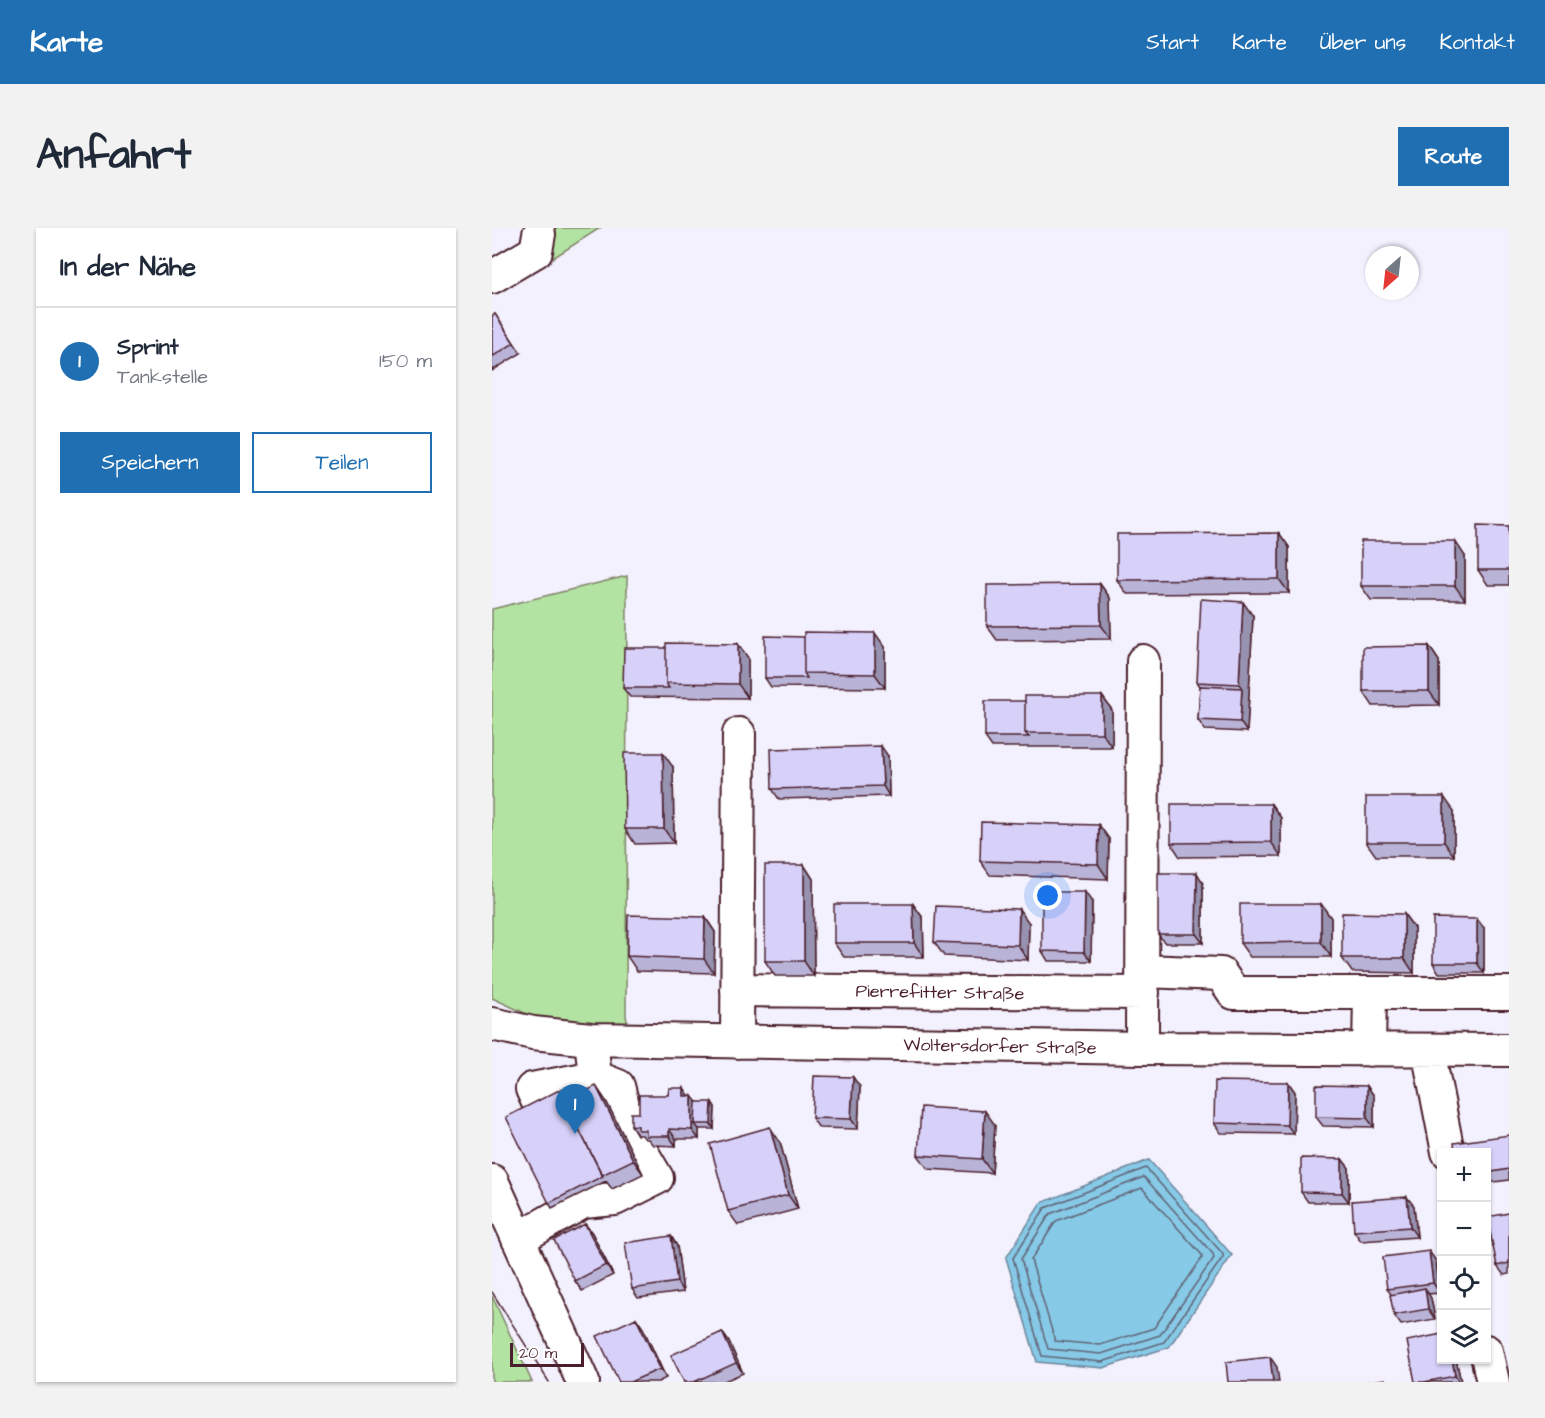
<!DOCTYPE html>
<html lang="de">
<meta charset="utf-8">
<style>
:root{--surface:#fff;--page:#f2f2f3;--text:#1f2937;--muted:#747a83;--line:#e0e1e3;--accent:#1f6fb2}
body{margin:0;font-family:"Architects Daughter",sans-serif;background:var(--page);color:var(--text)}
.controls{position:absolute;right:18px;bottom:18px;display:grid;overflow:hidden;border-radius:0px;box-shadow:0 2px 4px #0004}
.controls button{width:54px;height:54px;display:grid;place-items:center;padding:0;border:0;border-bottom:2px solid var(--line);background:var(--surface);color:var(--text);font:30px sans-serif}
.compass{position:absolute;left:873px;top:18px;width:54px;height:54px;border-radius:50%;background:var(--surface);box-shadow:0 2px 4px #0004;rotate:207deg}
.scale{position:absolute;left:18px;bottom:15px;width:74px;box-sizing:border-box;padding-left:6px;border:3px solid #4a1f2b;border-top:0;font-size:16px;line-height:21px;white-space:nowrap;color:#4a1f2b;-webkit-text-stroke:4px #fff;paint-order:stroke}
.you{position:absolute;left:556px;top:668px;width:21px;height:21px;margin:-15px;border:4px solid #fff;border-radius:50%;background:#1a73e8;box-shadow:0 0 0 9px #1a73e833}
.badge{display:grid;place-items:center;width:39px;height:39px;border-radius:50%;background:var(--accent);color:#fff;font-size:20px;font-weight:700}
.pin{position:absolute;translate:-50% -50px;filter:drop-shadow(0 2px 3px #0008)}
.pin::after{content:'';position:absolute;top:32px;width:21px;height:18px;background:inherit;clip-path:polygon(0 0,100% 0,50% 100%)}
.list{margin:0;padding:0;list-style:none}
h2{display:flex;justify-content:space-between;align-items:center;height:78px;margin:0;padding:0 24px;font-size:26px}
h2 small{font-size:20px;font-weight:400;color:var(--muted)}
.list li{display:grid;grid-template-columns:39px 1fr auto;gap:18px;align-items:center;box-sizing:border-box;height:108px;padding:0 24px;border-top:2px solid var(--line)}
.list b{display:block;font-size:22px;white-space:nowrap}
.list p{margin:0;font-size:20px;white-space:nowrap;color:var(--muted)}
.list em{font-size:20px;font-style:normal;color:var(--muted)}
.actions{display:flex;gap:12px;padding:18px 24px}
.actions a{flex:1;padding:14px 0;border:2px solid var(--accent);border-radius:0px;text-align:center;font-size:21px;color:var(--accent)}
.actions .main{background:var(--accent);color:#fff}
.icon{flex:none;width:33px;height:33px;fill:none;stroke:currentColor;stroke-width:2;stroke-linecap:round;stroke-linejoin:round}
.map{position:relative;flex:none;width:1017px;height:1154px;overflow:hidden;border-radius:0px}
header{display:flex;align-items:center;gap:36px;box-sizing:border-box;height:84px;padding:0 30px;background:var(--accent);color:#fff}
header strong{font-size:28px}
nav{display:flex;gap:33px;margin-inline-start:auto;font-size:21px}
.intro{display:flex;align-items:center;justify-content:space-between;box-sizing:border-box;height:144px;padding:0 36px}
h1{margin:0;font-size:42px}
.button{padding:15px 27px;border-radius:0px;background:var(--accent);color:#fff;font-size:21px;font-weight:700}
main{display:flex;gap:36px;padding:0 36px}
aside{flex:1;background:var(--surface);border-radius:0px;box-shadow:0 2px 4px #0004}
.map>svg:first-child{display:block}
.green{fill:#b3e3a2;stroke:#7e8166;stroke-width:1.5}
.water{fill:#86cae7;stroke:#6e869c;stroke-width:1.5}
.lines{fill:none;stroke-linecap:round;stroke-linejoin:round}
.shore{stroke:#626376;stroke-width:1.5}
.minor-casing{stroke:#4a1f2b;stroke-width:36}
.minor{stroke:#fff;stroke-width:32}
.tram{stroke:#4a1f2b;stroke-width:1.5}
.wall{fill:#b9b4d7;stroke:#4a1f2b;stroke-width:1.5}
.shaded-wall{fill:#9692af;stroke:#4a1f2b;stroke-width:1.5}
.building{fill:#d7d1fa;stroke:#4a1f2b;stroke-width:1.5}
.labels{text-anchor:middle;stroke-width:6;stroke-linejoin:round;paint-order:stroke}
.street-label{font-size:18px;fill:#4a1f2b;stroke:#fff}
</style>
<header>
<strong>Karte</strong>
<nav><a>Start</a><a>Karte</a><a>Über uns</a><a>Kontakt</a></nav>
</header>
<div class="intro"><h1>Anfahrt</h1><a class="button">Route</a></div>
<main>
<aside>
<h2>In der Nähe<small></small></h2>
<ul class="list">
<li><span class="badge">1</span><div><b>Sprint</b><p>Tankstelle</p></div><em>150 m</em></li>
</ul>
<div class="actions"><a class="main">Speichern</a><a>Teilen</a></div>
</aside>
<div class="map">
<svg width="1017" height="1154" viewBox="0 0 1017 1154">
<rect width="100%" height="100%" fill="#f3f1fe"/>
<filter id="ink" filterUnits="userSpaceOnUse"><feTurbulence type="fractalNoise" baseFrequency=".0167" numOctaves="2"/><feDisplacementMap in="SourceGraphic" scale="12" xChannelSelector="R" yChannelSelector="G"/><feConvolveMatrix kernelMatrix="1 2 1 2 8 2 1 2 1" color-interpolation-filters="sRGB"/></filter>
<g filter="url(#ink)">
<path class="green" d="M 58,0 L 108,0 L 61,30 Z
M 135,348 L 134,788 L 137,802 L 59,797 L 0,770 L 0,381 Z
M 0,1068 L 1,1070 L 40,1154 L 0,1154 Z"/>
<path class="water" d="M 657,932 L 740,1027 L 677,1119 L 611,1140 L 545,1134 L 514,1030 L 549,975 Z"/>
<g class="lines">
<path class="shore" d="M 654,940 L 731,1026 L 731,1029 L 672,1114 L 610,1134 L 550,1128 L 521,1030 L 553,980 Z
M 652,949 L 721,1026 L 722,1030 L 668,1107 L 609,1126 L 556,1121 L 529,1031 L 558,986 Z
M 650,960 L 710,1027 L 710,1030 L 662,1100 L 608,1117 L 563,1113 L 539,1032 L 564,993 Z"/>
<defs>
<path id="minor" d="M 0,49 L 44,23 L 47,6
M 652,743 L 729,746 L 742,765 L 1017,765
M 245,762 L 651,765
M 0,796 L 41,805 L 99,811 L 650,820 L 1017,822
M 245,814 L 247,506
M 650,820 L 651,433
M 877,822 L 878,766
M 936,822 L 956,924
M 0,953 L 91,1154
M 91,974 L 123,971 L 165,950 L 138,904 L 126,858 L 103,849
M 26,1011 L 91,974 L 40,861 L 103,849 L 99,811
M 994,1123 L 1001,1154"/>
</defs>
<use href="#minor" class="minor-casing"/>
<use href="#minor" class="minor"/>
<path class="tram" d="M 0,1064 L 57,1154"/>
</g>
<path class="wall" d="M 3,86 L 29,125 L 0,143 L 0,88 Z
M 1017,298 L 1017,357 L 996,357 L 986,342 Z
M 787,305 L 797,319 L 797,365 L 635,366 L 625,352 Z
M 973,328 L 973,372 L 879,372 L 869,358 Z
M 608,356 L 618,370 L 619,411 L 505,412 L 495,398 Z
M 761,388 L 755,504 L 713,502 L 706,492 L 708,458 L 705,454 Z
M 246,416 L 256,430 L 256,470 L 138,469 L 131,460 L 174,420 Z
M 937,418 L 947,433 L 947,477 L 881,478 L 871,463 Z
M 393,419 L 393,460 L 279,459 L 273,450 Z
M 610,468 L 620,482 L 620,519 L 500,519 L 493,509 Z
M 396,528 L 397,568 L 287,571 L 280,561 Z
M 181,539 L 182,615 L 143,616 L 133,601 Z
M 779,576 L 789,590 L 789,628 L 688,629 L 679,615 Z
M 962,583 L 962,628 L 884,628 L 874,614 Z
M 607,597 L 617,611 L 616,651 L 498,647 L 488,633 Z
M 312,637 L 321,651 L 322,748 L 283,748 L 273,733 Z
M 711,655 L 711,715 L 673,715 L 666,706 Z
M 600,674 L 599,733 L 556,733 L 550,723 Z
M 421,676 L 431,690 L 432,729 L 352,729 L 342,715 Z
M 829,676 L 839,690 L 839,729 L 758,729 L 748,715 Z
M 912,686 L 922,700 L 922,745 L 860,744 L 850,730 Z
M 213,689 L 223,704 L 222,745 L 145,743 L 135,728 Z
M 537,695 L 536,732 L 452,728 L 442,714 Z
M 992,700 L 992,745 L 947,745 L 941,735 Z
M 796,854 L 803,864 L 802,906 L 729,905 L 722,895 Z
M 875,858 L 882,868 L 882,899 L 831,898 L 824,889 Z
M 368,859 L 366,901 L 327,900 L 320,890 Z
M 192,860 L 197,868 L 205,874 L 223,879 L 222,901 L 207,901 L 207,911 L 184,911 L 184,918 L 161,917 L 156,911 L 153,911 L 150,907 L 145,907 L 139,897 L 147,885 L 176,867 Z
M 72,866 L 75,873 L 114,873 L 151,946 L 120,961 L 114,953 L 60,980 L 57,975 Z
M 503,897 L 500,945 L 436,941 L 426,927 Z
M 1017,907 L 1017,952 L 994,955 L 994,924 Z
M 288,914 L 306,981 L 246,997 L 236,983 Z
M 850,931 L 857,940 L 857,974 L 816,974 L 809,964 Z
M 922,978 L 925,1009 L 869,1013 L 862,1003 Z
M 1017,985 L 1017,1046 L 1012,1047 L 1005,1038 Z
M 93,996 L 100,1005 L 121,1047 L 90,1063 L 83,1053 Z
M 179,1008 L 185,1018 L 191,1064 L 146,1070 L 140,1061 Z
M 944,1033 L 948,1065 L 936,1066 L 939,1070 L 943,1091 L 909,1097 L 902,1087 L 899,1066 L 895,1061 Z
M 144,1090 L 151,1100 L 174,1150 L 166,1154 L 127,1154 Z
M 230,1104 L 237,1114 L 251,1145 L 230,1154 L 192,1154 Z
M 964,1131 L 969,1154 L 923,1154 Z"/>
<path class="shaded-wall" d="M 787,305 L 797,319 L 797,365 L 787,351 Z
M 963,313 L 973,328 L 973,372 L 963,358 Z
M 608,356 L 618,370 L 619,411 L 609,397 Z
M 751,374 L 761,388 L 755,504 L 748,494 L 750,460 L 747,456 Z
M 383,405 L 393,419 L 393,460 L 383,446 Z
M 246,416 L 256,430 L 256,470 L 246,456 Z
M 937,418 L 947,433 L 947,477 L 937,463 Z
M 610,468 L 620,482 L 620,519 L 610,505 Z
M 389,518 L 396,528 L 397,568 L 391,558 Z
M 171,525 L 181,539 L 182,615 L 172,601 Z
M 952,569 L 962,583 L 962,628 L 952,614 Z
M 779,576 L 789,590 L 789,628 L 779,614 Z
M 607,597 L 617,611 L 616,651 L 606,636 Z
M 312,637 L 321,651 L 322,748 L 312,733 Z
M 705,645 L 711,655 L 711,715 L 704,706 Z
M 593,664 L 600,674 L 599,733 L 592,724 Z
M 421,676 L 431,690 L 432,729 L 422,715 Z
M 829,676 L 839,690 L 839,729 L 829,714 Z
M 527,681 L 537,695 L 536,732 L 526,717 Z
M 912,686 L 922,700 L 922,745 L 912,730 Z
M 213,689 L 223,704 L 222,745 L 212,731 Z
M 985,691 L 992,700 L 992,745 L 985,735 Z
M 361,849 L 368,859 L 366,901 L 359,891 Z
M 796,854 L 803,864 L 802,906 L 795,897 Z
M 104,858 L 114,873 L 151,946 L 141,932 Z
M 875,858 L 882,868 L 882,899 L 875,890 Z
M 192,860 L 199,870 L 192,868 Z
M 200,868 L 207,877 L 203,896 L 207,901 L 207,911 L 200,902 Z
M 220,874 L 223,879 L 222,901 L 219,896 Z
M 493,883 L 503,897 L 500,945 L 490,931 Z
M 278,899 L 288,914 L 306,981 L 296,967 Z
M 177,901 L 184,911 L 184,918 L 177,908 Z
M 850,931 L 857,940 L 857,974 L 850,965 Z
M 915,969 L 922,978 L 925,1009 L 918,999 Z
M 93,996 L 100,1005 L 121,1047 L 114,1037 Z
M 179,1008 L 185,1018 L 191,1064 L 185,1054 Z
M 937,1023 L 944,1033 L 948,1065 L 941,1055 Z
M 933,1060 L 939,1070 L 943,1091 L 936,1081 Z
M 144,1090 L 151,1100 L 174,1150 L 168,1141 Z
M 230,1104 L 237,1114 L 251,1145 L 244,1135 Z
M 778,1129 L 785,1139 L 787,1154 L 781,1154 Z
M 960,1131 L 964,1131 L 969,1154 L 967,1154 L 963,1148 Z"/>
<path class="building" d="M 3,86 L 22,115 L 0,129 L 0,88 Z
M 986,297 L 1017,298 L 1017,342 L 986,342 Z
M 787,305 L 787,351 L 625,352 L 625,306 Z
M 869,313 L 963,313 L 963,358 L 869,358 Z
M 608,356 L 609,397 L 495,398 L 495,357 Z
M 709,371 L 751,374 L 747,456 L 705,454 Z
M 312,404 L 383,405 L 383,446 L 312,445 Z
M 273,408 L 312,409 L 312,445 L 315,450 L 273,450 Z
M 174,415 L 246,416 L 246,456 L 174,455 Z
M 937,418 L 937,463 L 871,463 L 871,419 Z
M 132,420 L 174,420 L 174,455 L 177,460 L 131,460 Z
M 708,458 L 750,460 L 748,494 L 706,492 Z
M 533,468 L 610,468 L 610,505 L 533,505 Z
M 493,473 L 533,473 L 533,505 L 537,509 L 493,509 Z
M 389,518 L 391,558 L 280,561 L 279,521 Z
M 132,525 L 171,525 L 172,601 L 133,601 Z
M 874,569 L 952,569 L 952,614 L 874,614 Z
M 679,576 L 779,576 L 779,614 L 679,615 Z
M 489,594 L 607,597 L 606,636 L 488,633 Z
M 273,637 L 312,637 L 312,733 L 273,733 Z
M 666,645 L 705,645 L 704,706 L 666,706 Z
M 550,664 L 593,664 L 592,724 L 550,723 Z
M 342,676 L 421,676 L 422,715 L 342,715 Z
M 748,676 L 829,676 L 829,714 L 748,715 Z
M 444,678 L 527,681 L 526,717 L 442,714 Z
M 850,685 L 912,686 L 912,730 L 850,730 Z
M 136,687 L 213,689 L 212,731 L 135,728 Z
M 941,690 L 985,691 L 985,735 L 941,735 Z
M 322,848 L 361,849 L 359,891 L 320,890 Z
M 723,853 L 796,854 L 795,897 L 722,895 Z
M 824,857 L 875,858 L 875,890 L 824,889 Z
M 104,858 L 141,932 L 110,947 L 73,874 Z
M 177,860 L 192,860 L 192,868 L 200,868 L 200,902 L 177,901 L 177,908 L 154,908 L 154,902 L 146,902 L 146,898 L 139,897 L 139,885 L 147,885 L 147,867 L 176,867 Z
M 69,861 L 75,873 L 73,874 L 111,948 L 57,975 L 14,889 Z
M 204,874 L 220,874 L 219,896 L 203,896 Z
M 429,879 L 493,883 L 490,931 L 426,927 Z
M 278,899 L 296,967 L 236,983 L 218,916 Z
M 1017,907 L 1017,941 L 994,945 L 994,924 L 963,924 L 962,915 Z
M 809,930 L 850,931 L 850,965 L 809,964 Z
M 915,969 L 918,999 L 862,1003 L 860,973 Z
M 1017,985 L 1017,1035 L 1005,1038 L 995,989 Z
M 93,996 L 114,1037 L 83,1053 L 62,1012 Z
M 179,1008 L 185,1054 L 140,1061 L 133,1015 Z
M 937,1023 L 941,1055 L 895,1061 L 891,1029 Z
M 933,1060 L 936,1081 L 902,1087 L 898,1067 Z
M 144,1090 L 168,1141 L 138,1154 L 127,1154 L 105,1108 Z
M 230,1104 L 244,1135 L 202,1154 L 192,1154 L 179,1127 Z
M 950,1106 L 950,1131 L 960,1131 L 963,1148 L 932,1154 L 923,1154 L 915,1113 Z
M 778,1129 L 781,1154 L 736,1154 L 734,1134 Z
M 893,1151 L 894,1154 L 872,1154 Z"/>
</g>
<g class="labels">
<g class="street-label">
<text transform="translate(448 764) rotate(1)" y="6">Pierrefitter Straße</text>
<text transform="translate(508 818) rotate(1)" y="6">Woltersdorfer Straße</text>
</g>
</g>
</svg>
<div class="controls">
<button>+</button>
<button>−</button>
<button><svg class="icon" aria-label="locate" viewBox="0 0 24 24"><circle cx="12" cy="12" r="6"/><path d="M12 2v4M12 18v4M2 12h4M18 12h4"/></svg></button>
<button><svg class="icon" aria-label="layers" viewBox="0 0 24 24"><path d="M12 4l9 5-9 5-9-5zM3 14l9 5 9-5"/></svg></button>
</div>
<svg class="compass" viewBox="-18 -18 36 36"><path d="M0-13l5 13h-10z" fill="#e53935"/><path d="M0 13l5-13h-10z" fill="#747a83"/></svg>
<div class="scale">20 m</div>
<div class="you"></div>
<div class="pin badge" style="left:83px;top:906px">1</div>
</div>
</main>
